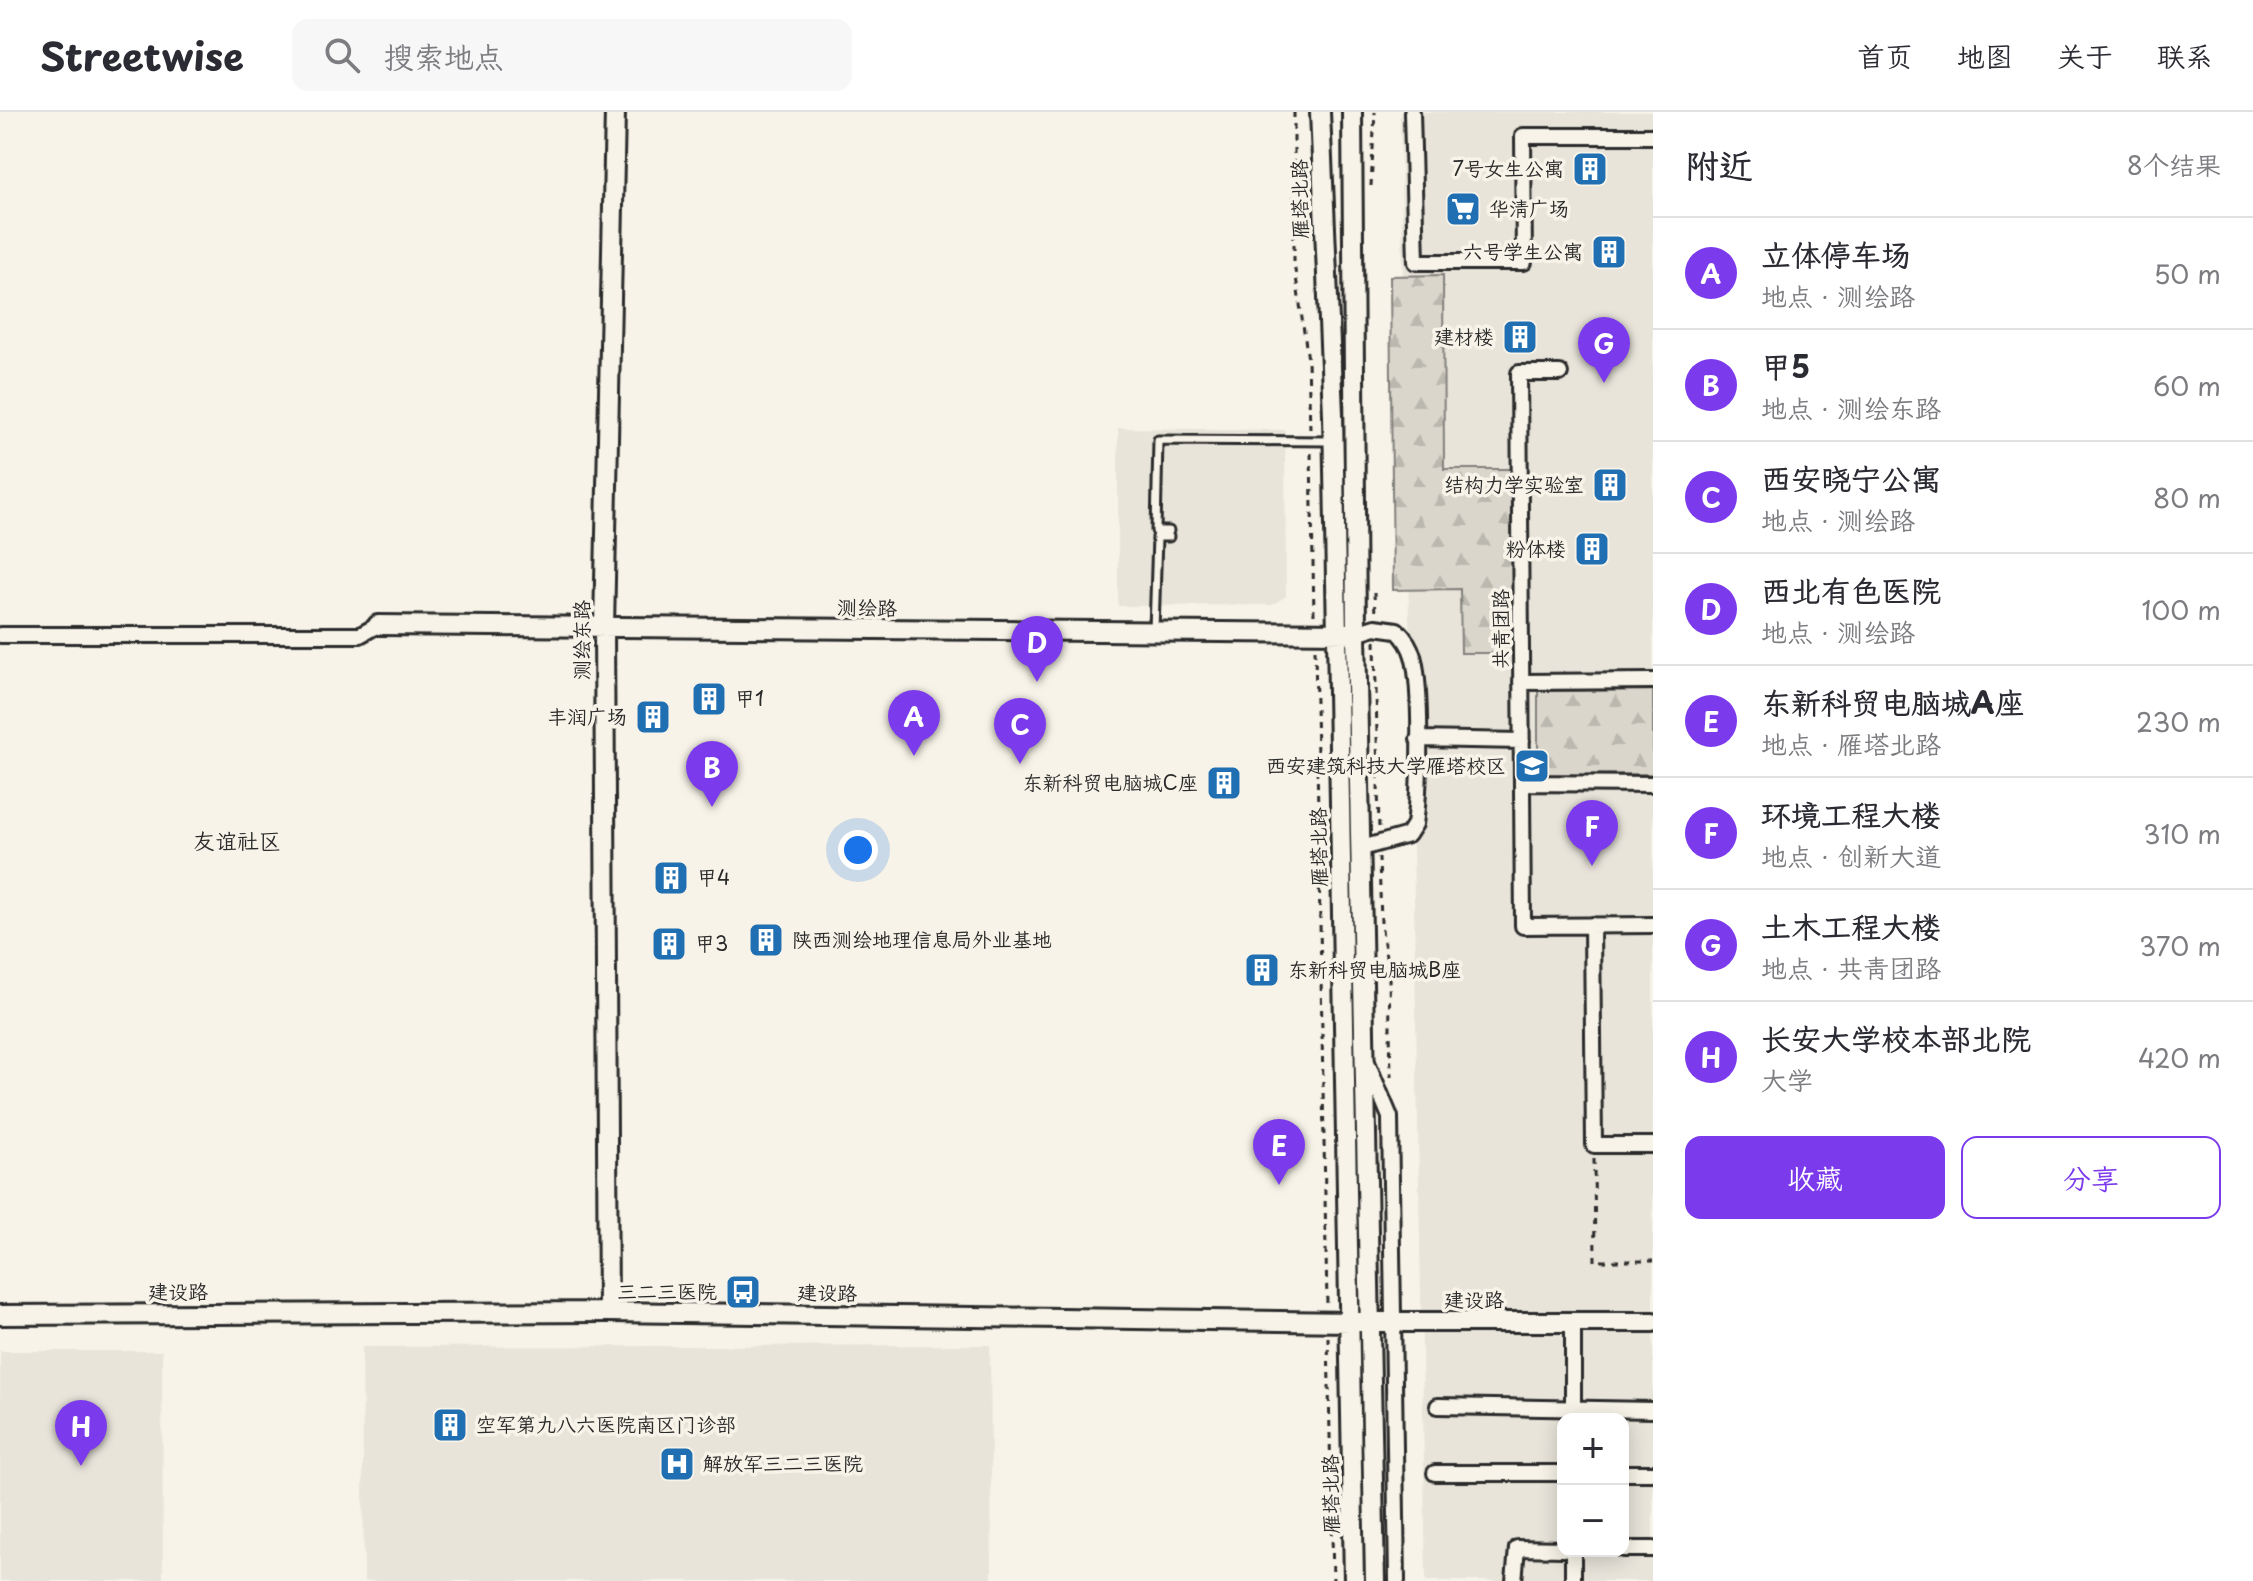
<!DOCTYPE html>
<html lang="zh">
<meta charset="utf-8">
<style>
:root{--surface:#fff;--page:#f7f7f7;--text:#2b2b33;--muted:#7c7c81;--line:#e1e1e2;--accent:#7c3aed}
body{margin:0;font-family:"Playpen Sans","LXGW WenKai TC",sans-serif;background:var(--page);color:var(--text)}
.controls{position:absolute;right:24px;bottom:24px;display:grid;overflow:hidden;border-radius:16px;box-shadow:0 4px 20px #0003}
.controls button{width:72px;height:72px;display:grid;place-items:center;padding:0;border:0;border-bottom:2px solid var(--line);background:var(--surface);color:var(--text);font:40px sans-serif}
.you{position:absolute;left:858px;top:738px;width:28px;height:28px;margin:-20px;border:6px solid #fff;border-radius:50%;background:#1a73e8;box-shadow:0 0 0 12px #1a73e833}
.badge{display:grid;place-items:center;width:52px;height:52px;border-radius:50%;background:var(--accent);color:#fff;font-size:26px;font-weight:700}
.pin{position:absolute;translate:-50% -66px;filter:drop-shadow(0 2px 4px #0008)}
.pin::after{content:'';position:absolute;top:42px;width:28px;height:24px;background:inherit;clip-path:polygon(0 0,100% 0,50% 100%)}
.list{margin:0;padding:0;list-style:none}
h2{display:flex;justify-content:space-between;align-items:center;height:104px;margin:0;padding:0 32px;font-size:34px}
h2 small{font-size:26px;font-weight:400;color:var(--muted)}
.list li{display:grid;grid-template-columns:52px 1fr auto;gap:24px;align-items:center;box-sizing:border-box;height:112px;padding:0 32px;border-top:2px solid var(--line)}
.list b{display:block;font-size:30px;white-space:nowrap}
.list p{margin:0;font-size:26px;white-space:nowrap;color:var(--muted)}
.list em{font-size:26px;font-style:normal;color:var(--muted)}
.actions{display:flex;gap:16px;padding:24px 32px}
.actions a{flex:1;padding:18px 0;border:2px solid var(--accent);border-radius:16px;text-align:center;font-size:28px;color:var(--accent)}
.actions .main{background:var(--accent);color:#fff}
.icon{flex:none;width:44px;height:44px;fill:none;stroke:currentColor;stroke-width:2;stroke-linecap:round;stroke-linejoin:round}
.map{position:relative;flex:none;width:1653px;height:1469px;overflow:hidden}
header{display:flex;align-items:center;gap:48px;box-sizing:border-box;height:112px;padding:0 40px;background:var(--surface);border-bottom:2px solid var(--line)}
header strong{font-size:38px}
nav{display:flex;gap:44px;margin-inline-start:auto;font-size:28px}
.search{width:560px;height:72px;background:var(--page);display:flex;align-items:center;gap:20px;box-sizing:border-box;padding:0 28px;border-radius:16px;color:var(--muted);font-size:30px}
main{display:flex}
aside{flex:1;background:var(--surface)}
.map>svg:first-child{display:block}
.built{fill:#e8e4da;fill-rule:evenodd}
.forest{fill:url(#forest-firs);stroke:#82807c;stroke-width:2}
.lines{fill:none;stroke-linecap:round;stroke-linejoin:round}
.lane-casing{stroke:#2b2b2b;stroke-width:13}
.street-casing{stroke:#2b2b2b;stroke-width:20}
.secondary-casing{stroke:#2b2b2b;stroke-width:24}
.path{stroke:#2b2b2b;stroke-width:3;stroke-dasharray:6 6;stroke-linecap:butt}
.lane{stroke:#f7f3e8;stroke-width:7}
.street{stroke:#f7f3e8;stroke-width:14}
.secondary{stroke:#f7f3e8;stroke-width:18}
.labels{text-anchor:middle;stroke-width:7;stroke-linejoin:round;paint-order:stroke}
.poi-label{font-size:20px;fill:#2b2b2b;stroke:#f7f3e8;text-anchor:end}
.street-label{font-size:20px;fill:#2b2b2b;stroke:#f7f3e8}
.neighbourhood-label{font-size:22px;fill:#2b2b2b;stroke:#f7f3e8}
</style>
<header>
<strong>Streetwise</strong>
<div class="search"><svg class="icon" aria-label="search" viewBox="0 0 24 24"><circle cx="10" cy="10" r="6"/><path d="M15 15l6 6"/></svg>搜索地点</div>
<nav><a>首页</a><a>地图</a><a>关于</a><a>联系</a></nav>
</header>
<main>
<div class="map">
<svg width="1653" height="1469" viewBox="0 0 1653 1469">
<defs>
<pattern id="forest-firs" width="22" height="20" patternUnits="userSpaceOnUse" patternTransform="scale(2)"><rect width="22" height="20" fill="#dad6cc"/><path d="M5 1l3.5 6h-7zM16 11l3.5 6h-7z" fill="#bbb8af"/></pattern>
</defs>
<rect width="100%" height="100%" fill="#f7f3e8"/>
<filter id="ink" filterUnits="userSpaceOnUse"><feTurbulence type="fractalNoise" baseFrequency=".0125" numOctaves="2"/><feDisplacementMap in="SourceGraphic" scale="16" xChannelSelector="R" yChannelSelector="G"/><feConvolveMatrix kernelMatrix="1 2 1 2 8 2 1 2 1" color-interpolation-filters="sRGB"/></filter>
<g filter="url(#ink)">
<path class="built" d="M 1400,0 L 1653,0 L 1653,1469 L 1426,1469 ZM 1563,1307 L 1623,1307 L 1623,1439 L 1563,1439 Z
M 1118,316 L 1285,318 L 1286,484 L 1272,493 L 1118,494 Z
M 990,1233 L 992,1469 L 364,1469 L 362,1235 Z
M 0,1239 L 162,1239 L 163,1469 L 0,1469 Z"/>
<path class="forest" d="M 1443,163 L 1444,357 L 1521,357 L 1523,541 L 1461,541 L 1460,477 L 1393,478 L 1390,164 Z
M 1653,578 L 1653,662 L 1538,663 L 1538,579 Z"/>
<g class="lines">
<defs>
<path id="lane" d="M 1169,419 L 1156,419 L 1158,328 L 1331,329
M 1154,518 L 1157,425 L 1169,425"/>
<path id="street" d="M 1412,0 L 1416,150 L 1524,150 L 1523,24 L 1653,24
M 1560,261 L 1519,261 L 1523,814 L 1653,813
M 1356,521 L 1375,515 L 1397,518 C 1404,525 1410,533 1413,544 C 1422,575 1420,678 1415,712 L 1408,723 L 1362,736
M 0,523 L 360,523 L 378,513
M 1521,570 L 1653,569
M 1418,627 L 1522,629
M 1522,671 L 1653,672
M 1592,813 L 1594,1033 L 1653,1033
M 1367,950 L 1390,1005 L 1397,1469
M 1573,1210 L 1573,1307
M 1438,1294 L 1653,1298
M 1435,1361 L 1563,1361
M 1623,1361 L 1653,1361
M 1623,1437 L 1653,1437
M 1573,1439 L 1573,1469
M 1514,1469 L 1517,1436 L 1563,1437"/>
<path id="secondary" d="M 1320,0 L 1333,302 L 1354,1469
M 1352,0 L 1356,521 L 1375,1469
M 378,513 L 1347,521
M 608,1200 L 604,515 L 615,0
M 0,1203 L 608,1200 L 1352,1210 L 1653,1210"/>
</defs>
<use href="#lane" class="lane-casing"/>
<use href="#street" class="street-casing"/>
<use href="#secondary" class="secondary-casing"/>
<path class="path" d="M 1294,0 L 1294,151 L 1308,248 L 1310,317
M 1371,74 L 1375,0
M 1311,341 L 1314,505
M 1374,481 L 1375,502
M 1375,529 L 1379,718
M 1315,537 L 1327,1193
M 1379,745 L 1381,811 L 1389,865 L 1391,965
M 1594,1047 L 1595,1149 L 1653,1149
M 1328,1225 L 1333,1469"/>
<use href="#lane" class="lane"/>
<use href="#street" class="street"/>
<use href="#secondary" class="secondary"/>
</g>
</g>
<defs>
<symbol id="building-square" viewBox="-11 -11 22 22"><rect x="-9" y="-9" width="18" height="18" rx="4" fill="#1f6fb2" stroke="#f7f3e8"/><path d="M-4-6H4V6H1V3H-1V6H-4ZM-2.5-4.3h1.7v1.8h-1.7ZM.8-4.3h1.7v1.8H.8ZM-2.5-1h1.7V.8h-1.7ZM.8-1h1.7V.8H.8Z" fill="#fff"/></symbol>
<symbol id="supermarket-square" viewBox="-11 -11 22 22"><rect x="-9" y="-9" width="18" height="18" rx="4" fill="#1f6fb2" stroke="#f7f3e8"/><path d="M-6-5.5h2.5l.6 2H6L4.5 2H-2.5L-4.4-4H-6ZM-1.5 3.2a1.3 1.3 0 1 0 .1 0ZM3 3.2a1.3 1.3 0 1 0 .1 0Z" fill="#fff"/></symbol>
<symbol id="university-square" viewBox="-11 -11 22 22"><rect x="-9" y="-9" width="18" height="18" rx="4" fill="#1f6fb2" stroke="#f7f3e8"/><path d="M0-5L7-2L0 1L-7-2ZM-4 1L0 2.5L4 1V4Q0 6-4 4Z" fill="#fff"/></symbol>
<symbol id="bus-square" viewBox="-11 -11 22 22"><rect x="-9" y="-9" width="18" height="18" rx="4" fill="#1f6fb2" stroke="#f7f3e8"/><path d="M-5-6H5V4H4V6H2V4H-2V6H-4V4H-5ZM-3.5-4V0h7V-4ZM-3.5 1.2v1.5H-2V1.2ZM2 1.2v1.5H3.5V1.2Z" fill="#fff"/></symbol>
<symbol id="hospital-square" viewBox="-11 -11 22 22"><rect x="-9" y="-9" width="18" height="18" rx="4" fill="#1f6fb2" stroke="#f7f3e8"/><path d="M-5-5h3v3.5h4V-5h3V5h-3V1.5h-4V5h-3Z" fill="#fff"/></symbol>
</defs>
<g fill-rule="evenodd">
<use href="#building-square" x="1570" y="37" width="40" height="40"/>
<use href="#supermarket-square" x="1443" y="77" width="40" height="40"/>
<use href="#building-square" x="1589" y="120" width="40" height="40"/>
<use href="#building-square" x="1500" y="205" width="40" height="40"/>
<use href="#building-square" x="1590" y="353" width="40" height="40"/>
<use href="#building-square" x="1572" y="417" width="40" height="40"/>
<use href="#building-square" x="689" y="567" width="40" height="40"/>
<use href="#building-square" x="633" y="585" width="40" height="40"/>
<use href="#university-square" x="1512" y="634" width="40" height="40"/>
<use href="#building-square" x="1204" y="651" width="40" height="40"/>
<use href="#building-square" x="651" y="746" width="40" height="40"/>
<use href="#building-square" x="746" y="808" width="40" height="40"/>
<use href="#building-square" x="649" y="812" width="40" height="40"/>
<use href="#building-square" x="1242" y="838" width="40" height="40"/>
<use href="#bus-square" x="723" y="1160" width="40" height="40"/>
<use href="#building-square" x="430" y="1293" width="40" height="40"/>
<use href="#hospital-square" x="657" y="1332" width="40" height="40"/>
</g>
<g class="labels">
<g class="poi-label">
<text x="1564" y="64">7号女生公寓</text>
<text x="1489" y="104" text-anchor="start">华清广场</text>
<text x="1583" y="147">六号学生公寓</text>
<text x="1494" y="232">建材楼</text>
<text x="1584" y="380">结构力学实验室</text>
<text x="1566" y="444">粉体楼</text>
<text x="735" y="594" text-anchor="start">甲1</text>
<text x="627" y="612">丰润广场</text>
<text x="1506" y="661">西安建筑科技大学雁塔校区</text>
<text x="1198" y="678">东新科贸电脑城C座</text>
<text x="697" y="773" text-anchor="start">甲4</text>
<text x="792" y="835" text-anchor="start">陕西测绘地理信息局外业基地</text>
<text x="695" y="839" text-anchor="start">甲3</text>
<text x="1288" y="865" text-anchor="start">东新科贸电脑城B座</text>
<text x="717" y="1187">三二三医院</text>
<text x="476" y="1320" text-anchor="start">空军第九八六医院南区门诊部</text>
<text x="703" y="1359" text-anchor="start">解放军三二三医院</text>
</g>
<g class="street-label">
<text transform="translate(1300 87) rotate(-91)" y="7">雁塔北路</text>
<text transform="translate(867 496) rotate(1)" y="7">测绘路</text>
<text transform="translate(1501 517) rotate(-90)" y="7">共青团路</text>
<text transform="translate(582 528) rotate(-90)" y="7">测绘东路</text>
<text transform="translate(1319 735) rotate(-91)" y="7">雁塔北路</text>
<text x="178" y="1187">建设路</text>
<text transform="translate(827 1181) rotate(1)" y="7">建设路</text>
<text x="1474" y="1195">建设路</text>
<text transform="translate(1331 1382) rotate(-91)" y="7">雁塔北路</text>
</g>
<g class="neighbourhood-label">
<text x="237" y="737">友谊社区</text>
</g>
</g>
</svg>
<div class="controls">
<button>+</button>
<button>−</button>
</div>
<div class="you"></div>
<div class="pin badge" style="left:914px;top:644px">A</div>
<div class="pin badge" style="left:712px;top:695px">B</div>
<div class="pin badge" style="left:1020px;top:652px">C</div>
<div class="pin badge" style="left:1037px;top:570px">D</div>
<div class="pin badge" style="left:1279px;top:1073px">E</div>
<div class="pin badge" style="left:1592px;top:754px">F</div>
<div class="pin badge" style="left:1604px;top:271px">G</div>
<div class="pin badge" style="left:81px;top:1354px">H</div>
</div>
<aside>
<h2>附近<small>8个结果</small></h2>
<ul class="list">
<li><span class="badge">A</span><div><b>立体停车场</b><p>地点 · 测绘路</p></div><em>50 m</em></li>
<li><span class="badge">B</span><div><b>甲5</b><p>地点 · 测绘东路</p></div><em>60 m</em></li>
<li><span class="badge">C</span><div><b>西安晓宁公寓</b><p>地点 · 测绘路</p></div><em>80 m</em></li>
<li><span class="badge">D</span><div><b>西北有色医院</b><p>地点 · 测绘路</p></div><em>100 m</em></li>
<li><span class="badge">E</span><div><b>东新科贸电脑城A座</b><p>地点 · 雁塔北路</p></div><em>230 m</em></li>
<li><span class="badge">F</span><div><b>环境工程大楼</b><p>地点 · 创新大道</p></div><em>310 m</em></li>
<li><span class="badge">G</span><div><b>土木工程大楼</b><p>地点 · 共青团路</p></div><em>370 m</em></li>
<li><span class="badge">H</span><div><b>长安大学校本部北院</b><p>大学</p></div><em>420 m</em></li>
</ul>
<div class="actions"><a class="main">收藏</a><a>分享</a></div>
</aside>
</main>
